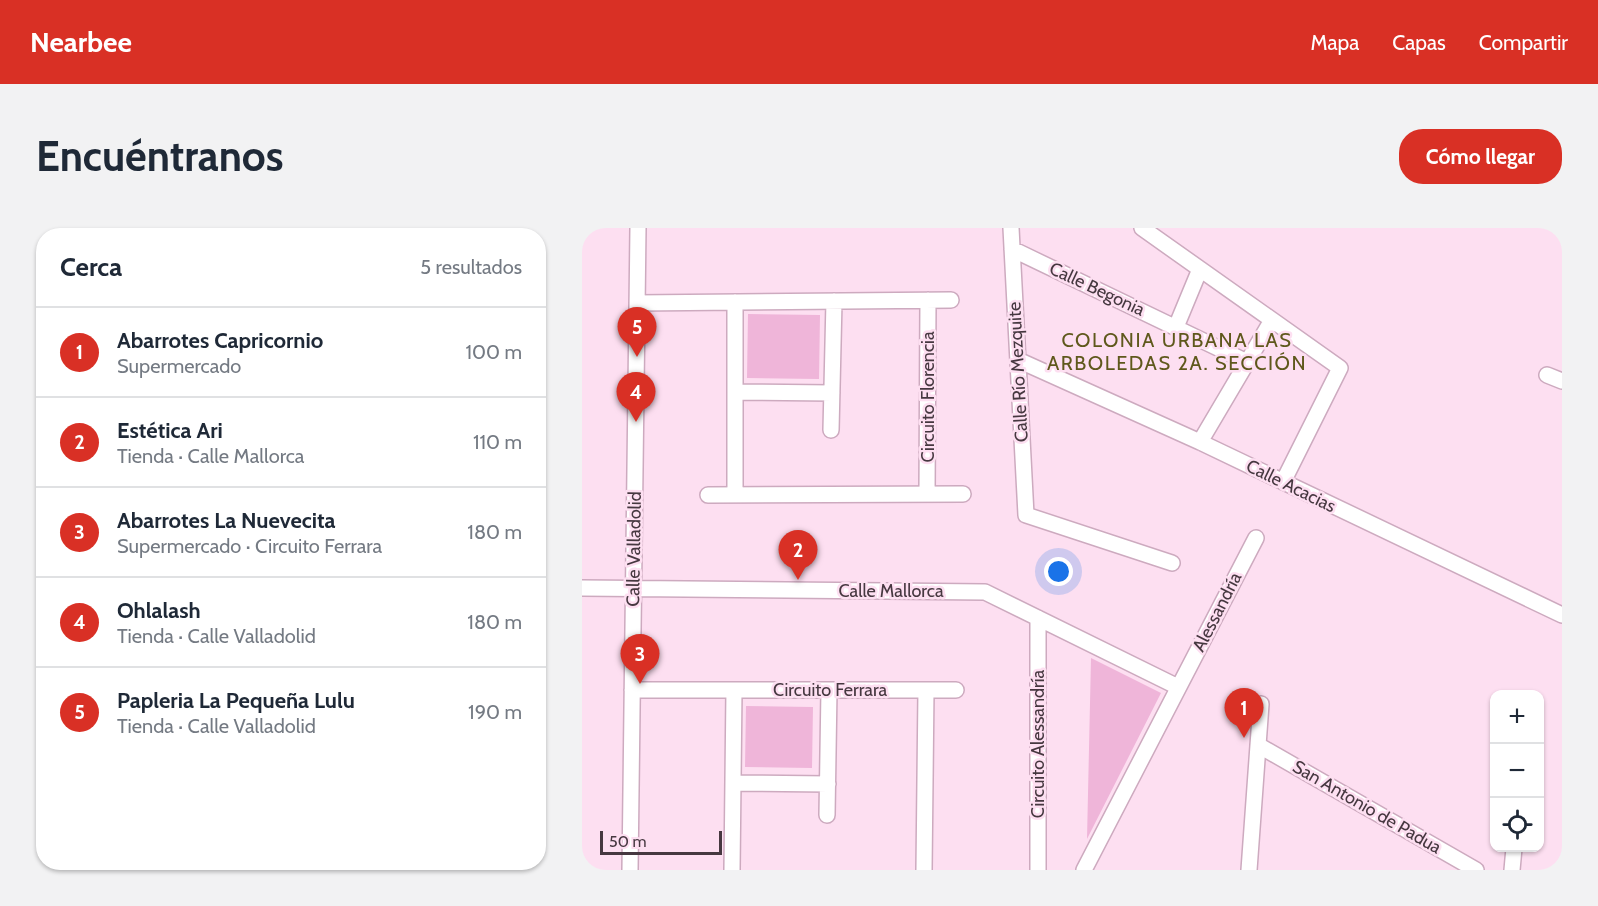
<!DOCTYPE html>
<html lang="es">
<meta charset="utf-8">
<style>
:root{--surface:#fff;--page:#f2f2f3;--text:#1f2937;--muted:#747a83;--line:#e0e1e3;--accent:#d93025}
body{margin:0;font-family:Cabin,sans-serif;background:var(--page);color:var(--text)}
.controls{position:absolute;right:18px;bottom:18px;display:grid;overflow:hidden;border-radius:12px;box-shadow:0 2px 4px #0004}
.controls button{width:54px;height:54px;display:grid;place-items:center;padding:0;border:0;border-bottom:2px solid var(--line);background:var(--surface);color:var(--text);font:30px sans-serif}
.scale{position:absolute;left:18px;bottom:15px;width:122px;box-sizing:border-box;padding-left:6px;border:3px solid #463840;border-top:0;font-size:16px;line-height:21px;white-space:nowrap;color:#463840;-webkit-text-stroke:4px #fddff1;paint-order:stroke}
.you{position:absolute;left:477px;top:344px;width:21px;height:21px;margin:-15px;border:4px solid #fff;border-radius:50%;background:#1a73e8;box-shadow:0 0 0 9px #1a73e833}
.badge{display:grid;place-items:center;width:39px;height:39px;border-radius:50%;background:var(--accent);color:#fff;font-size:20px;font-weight:700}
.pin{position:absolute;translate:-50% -50px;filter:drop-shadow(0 2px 3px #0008)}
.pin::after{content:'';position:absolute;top:32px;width:21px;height:18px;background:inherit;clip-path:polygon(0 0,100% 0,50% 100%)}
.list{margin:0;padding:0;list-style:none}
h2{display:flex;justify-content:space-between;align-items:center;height:78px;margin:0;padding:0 24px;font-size:26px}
h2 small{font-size:20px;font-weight:400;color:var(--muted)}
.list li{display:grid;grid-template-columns:39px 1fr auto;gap:18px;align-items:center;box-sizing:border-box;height:90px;padding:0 24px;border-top:2px solid var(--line)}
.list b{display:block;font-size:22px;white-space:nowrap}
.list p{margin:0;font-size:20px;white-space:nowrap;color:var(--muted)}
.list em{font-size:20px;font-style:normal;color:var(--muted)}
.icon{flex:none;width:33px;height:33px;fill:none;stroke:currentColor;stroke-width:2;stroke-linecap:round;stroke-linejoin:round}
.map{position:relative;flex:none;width:980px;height:642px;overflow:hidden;border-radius:24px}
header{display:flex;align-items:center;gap:36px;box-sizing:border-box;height:84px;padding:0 30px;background:var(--accent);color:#fff}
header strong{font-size:28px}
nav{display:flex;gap:33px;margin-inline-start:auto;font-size:21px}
.intro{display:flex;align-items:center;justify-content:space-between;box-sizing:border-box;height:144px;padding:0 36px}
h1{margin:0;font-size:42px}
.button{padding:15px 27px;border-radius:24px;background:var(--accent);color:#fff;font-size:21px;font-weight:700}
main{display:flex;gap:36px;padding:0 36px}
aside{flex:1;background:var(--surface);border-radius:24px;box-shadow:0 2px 4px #0004}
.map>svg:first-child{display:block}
.green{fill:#efb5d9}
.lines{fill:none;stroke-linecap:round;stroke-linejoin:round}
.minor-casing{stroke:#cdaabf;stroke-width:18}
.minor{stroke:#fff;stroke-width:15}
.labels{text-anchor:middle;stroke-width:5;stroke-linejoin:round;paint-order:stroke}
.street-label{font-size:18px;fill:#463840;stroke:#fddff1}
.neighbourhood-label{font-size:20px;letter-spacing:1.5px;fill:#5f581c;stroke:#fddff1}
</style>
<header>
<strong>Nearbee</strong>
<nav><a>Mapa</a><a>Capas</a><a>Compartir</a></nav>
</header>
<div class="intro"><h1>Encuéntranos</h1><a class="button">Cómo llegar</a></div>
<main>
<aside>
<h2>Cerca<small>5 resultados</small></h2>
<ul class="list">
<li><span class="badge">1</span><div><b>Abarrotes Capricornio</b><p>Supermercado</p></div><em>100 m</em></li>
<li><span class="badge">2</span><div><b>Estética Ari</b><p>Tienda · Calle Mallorca</p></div><em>110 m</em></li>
<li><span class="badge">3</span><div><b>Abarrotes La Nuevecita</b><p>Supermercado · Circuito Ferrara</p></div><em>180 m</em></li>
<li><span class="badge">4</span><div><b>Ohlalash</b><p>Tienda · Calle Valladolid</p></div><em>180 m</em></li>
<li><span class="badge">5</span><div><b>Papleria La Pequeña Lulu</b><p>Tienda · Calle Valladolid</p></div><em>190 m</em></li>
</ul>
</aside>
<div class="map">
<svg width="980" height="642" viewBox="0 0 980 642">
<rect width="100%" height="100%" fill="#fddff1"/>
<path class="green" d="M 166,86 L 238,87 L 237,151 L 165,150 Z
M 509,430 L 579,465 L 505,611 Z
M 164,478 L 231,479 L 230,540 L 163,539 Z"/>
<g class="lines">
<defs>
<path id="minor" d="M 429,0 L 444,287 L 590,335
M 560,0 L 758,140 L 701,254
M 430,21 L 665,134
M 153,74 L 153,267
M 55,75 L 369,72
M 594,99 L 618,41
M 436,132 L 618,214 L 980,387
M 965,147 L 980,153
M 153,164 L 250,165
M 249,202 L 252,73
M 618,214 L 690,92
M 345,266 L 346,72
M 126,267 L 381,266
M 0,360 L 403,364 L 596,459
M 456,390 L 456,642
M 50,462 L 374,462
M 676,517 L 894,642
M 151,555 L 246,556
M 245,587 L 247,462
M 48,642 L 56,0
M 150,642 L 152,462
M 342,642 L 344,462
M 502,642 L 674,310
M 667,642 L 679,476
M 930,642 L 932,620"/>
</defs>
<use href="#minor" class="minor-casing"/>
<use href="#minor" class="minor"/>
</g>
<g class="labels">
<g class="street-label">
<text transform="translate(515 61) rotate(25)" y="6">Calle Begonia</text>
<text transform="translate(436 144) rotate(-93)" y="6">Calle Río Mezquite</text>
<text transform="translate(346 169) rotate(-90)" y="6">Circuito Florencia</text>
<text transform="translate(709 258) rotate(26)" y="6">Calle Acacias</text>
<text transform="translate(52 321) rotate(-89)" y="6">Calle Valladolid</text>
<text x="309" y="369">Calle Mallorca</text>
<text transform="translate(635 384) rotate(-63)" y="6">Alessandría</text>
<text x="248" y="468">Circuito Ferrara</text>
<text transform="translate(456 516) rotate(-90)" y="6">Circuito Alessandría</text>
<text transform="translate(785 579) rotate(30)" y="6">San Antonio de Padua</text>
</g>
<g class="neighbourhood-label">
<text x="595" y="119">COLONIA URBANA LAS<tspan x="595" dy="23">ARBOLEDAS 2A. SECCIÓN</tspan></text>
</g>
</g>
</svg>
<div class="controls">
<button>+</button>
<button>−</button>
<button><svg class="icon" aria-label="locate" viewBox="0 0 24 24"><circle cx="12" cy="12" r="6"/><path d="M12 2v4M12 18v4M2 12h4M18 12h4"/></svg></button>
</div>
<div class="scale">50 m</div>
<div class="you"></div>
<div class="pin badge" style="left:662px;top:510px">1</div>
<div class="pin badge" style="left:216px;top:352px">2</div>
<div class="pin badge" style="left:58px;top:456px">3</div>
<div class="pin badge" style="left:54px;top:194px">4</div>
<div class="pin badge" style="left:55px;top:129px">5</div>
</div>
</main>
